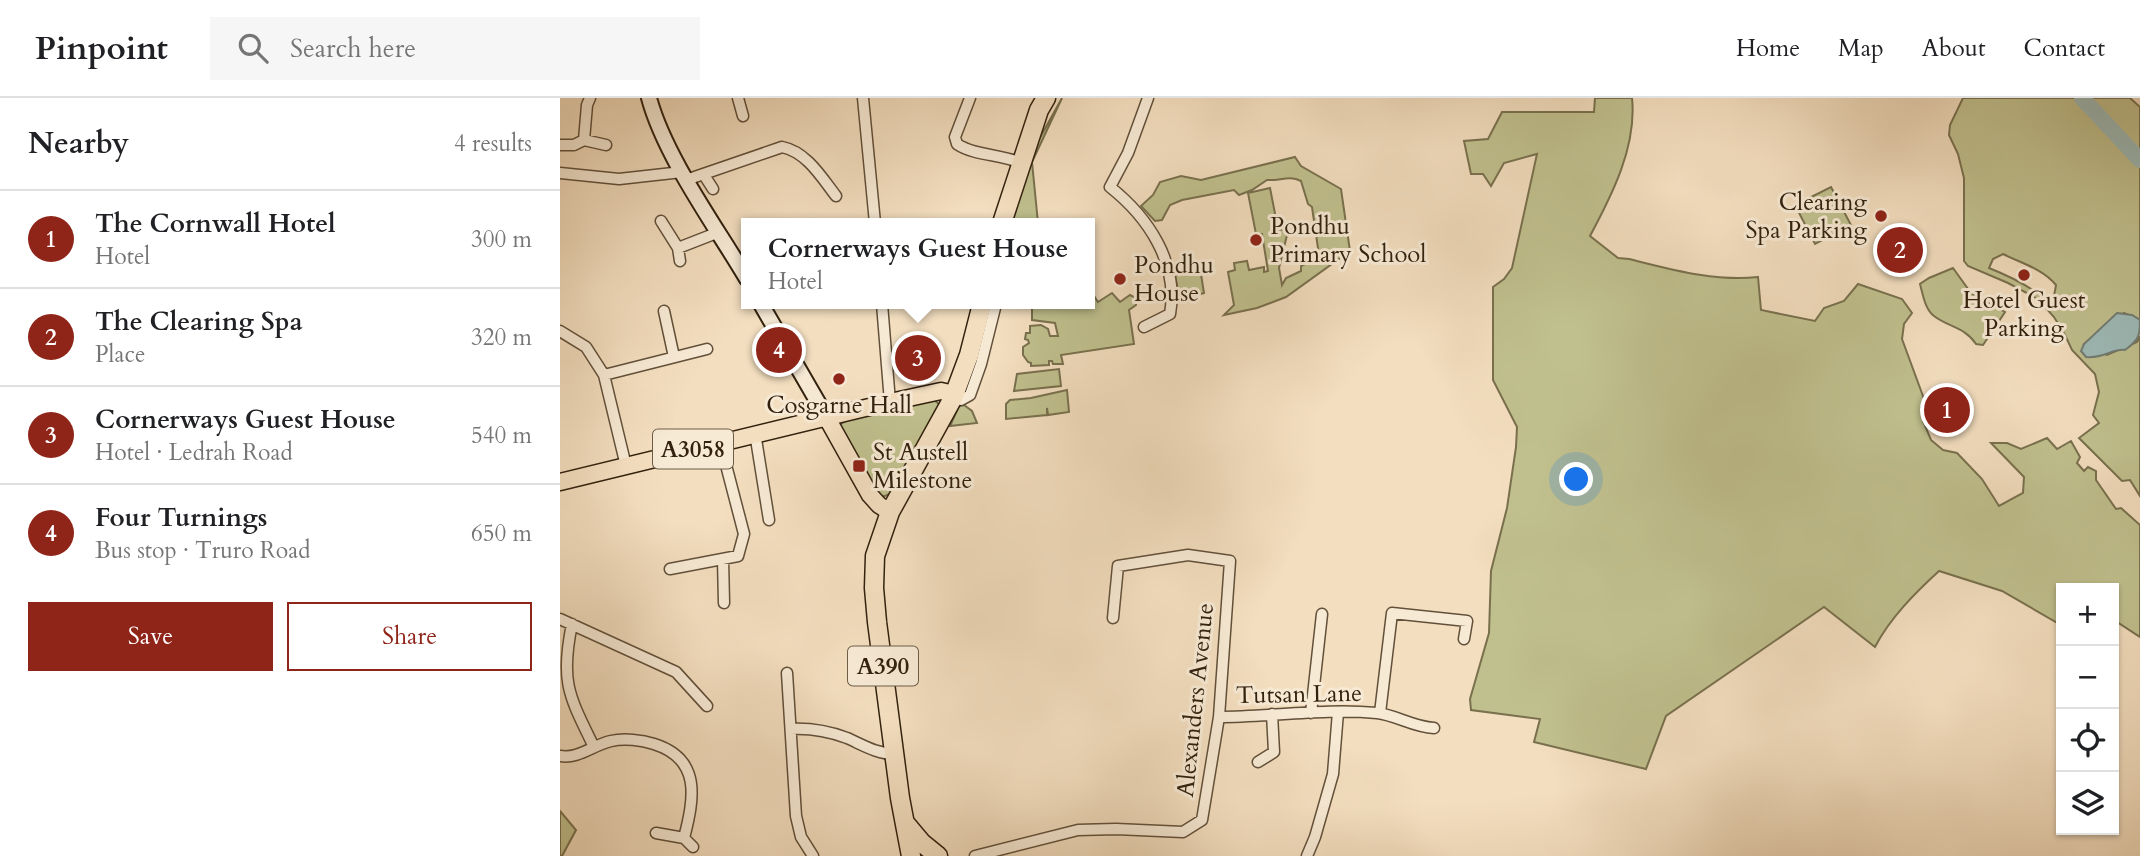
<!DOCTYPE html>
<meta charset="utf-8">
<style>
:root{--surface:#fff;--page:#f6f6f6;--text:#202124;--muted:#757577;--line:#e0e0e0;--accent:#8f2418}
body{margin:0;font-family:Cardo,serif;background:var(--page);color:var(--text)}
.controls{position:absolute;right:21px;bottom:21px;display:grid;overflow:hidden;border-radius:0px;box-shadow:0 2px 5px #0004}
.controls button{width:63px;height:63px;display:grid;place-items:center;padding:0;border:0;border-bottom:2px solid var(--line);background:var(--surface);color:var(--text);font:35px sans-serif}
.you{position:absolute;left:1017px;top:382px;width:24px;height:24px;margin:-18px;border:5px solid #fff;border-radius:50%;background:#1a73e8;box-shadow:0 0 0 10px #1a73e833}
.badge{display:grid;place-items:center;width:46px;height:46px;border-radius:50%;background:var(--accent);color:#fff;font-size:23px;font-weight:700}
.pin{position:absolute;translate:-50% -50%;border:4px solid #fff;box-shadow:0 2px 7px #0006}
.popup{position:absolute;left:181px;top:120px;width:354px;height:91px;box-sizing:border-box;display:grid;place-content:center;border-radius:0px;background:var(--surface);filter:drop-shadow(0 2px 5px #0005);font-size:23px;white-space:nowrap;color:var(--muted)}
.popup b{font-size:26px;color:var(--text)}
.popup::after{content:'';position:absolute;left:50%;top:100%;margin-left:-14px;border:14px solid transparent;border-top-color:var(--surface)}
.list{margin:0;padding:0;list-style:none}
h2{display:flex;justify-content:space-between;align-items:center;height:91px;margin:0;padding:0 28px;font-size:30px}
h2 small{font-size:23px;font-weight:400;color:var(--muted)}
.list li{display:grid;grid-template-columns:46px 1fr auto;gap:21px;align-items:center;box-sizing:border-box;height:98px;padding:0 28px;border-top:2px solid var(--line)}
.list b{display:block;font-size:26px;white-space:nowrap}
.list p{margin:0;font-size:23px;white-space:nowrap;color:var(--muted)}
.list em{font-size:23px;font-style:normal;color:var(--muted)}
.actions{display:flex;gap:14px;padding:21px 28px}
.actions a{flex:1;padding:16px 0;border:2px solid var(--accent);border-radius:0px;text-align:center;font-size:24px;color:var(--accent)}
.actions .main{background:var(--accent);color:#fff}
.icon{flex:none;width:38px;height:38px;fill:none;stroke:currentColor;stroke-width:2;stroke-linecap:round;stroke-linejoin:round}
.map{position:relative;flex:none;width:1580px;height:758px;overflow:hidden}
header{display:flex;align-items:center;gap:42px;box-sizing:border-box;height:98px;padding:0 35px;background:var(--surface);border-bottom:2px solid var(--line)}
header strong{font-size:33px}
nav{display:flex;gap:38px;margin-inline-start:auto;font-size:24px}
.search{width:490px;height:63px;background:var(--page);display:flex;align-items:center;gap:18px;box-sizing:border-box;padding:0 24px;border-radius:0px;color:var(--muted);font-size:26px}
main{display:flex}
aside{flex:1;background:var(--surface)}
.map>svg:first-child{display:block}
.green{fill:#c0c08e;stroke:#79704e;stroke-width:2;fill-rule:evenodd}
.water{fill:#9dbbb8;stroke:#727d74;stroke-width:2}
.lines{fill:none;stroke-linecap:round;stroke-linejoin:round}
.river{stroke:#9dbbb8;stroke-width:16}
.street-casing{stroke:#62503a;stroke-width:13}
.secondary-casing{stroke:#32210e;stroke-width:18}
.primary-casing{stroke:#32210e;stroke-width:19}
.highway-casing{stroke:#32210e;stroke-width:21}
.street{stroke:#f7ead5;stroke-width:10}
.secondary{stroke:#f7ead5;stroke-width:14}
.primary{stroke:#f3debf;stroke-width:16}
.highway{stroke:#f3debf;stroke-width:18}
.poi-dot{fill:#8f2418;stroke:#f7ead5;stroke-width:2.5}
.labels{text-anchor:middle;stroke-width:6;stroke-linejoin:round;paint-order:stroke}
.shield{fill:#f7ead5;stroke:#6d5d4a;stroke-width:2}
.shield-label{font-size:23px;font-weight:bold;fill:#32210e}
.poi-label{font-size:24px;fill:#32210e;stroke:#f7ead5;text-anchor:start}
.street-label{font-size:24px;fill:#32210e;stroke:#f7ead5}
</style>
<header>
<strong>Pinpoint</strong>
<div class="search"><svg class="icon" aria-label="search" viewBox="0 0 24 24"><circle cx="10" cy="10" r="6"/><path d="M15 15l6 6"/></svg>Search here</div>
<nav><a>Home</a><a>Map</a><a>About</a><a>Contact</a></nav>
</header>
<main>
<aside>
<h2>Nearby<small>4 results</small></h2>
<ul class="list">
<li><span class="badge">1</span><div><b>The Cornwall Hotel</b><p>Hotel</p></div><em>300 m</em></li>
<li><span class="badge">2</span><div><b>The Clearing Spa</b><p>Place</p></div><em>320 m</em></li>
<li><span class="badge">3</span><div><b>Cornerways Guest House</b><p>Hotel · Ledrah Road</p></div><em>540 m</em></li>
<li><span class="badge">4</span><div><b>Four Turnings</b><p>Bus stop · Truro Road</p></div><em>650 m</em></li>
</ul>
<div class="actions"><a class="main">Save</a><a>Share</a></div>
</aside>
<div class="map">
<svg width="1580" height="758" viewBox="0 0 1580 758">
<rect width="100%" height="100%" fill="#f3debf"/>
<filter id="stains"><feTurbulence type="fractalNoise" baseFrequency=".00286" numOctaves="4"/><feColorMatrix values="0 0 0 0 .2 0 0 0 0 .09 0 0 0 0 .02 0 0 0 .5 -.17"/></filter>
<radialGradient id="worn" r=".72"><stop offset=".6" stop-color="#630" stop-opacity="0"/><stop offset="1" stop-color="#630" stop-opacity=".3"/></radialGradient>
<path class="green" d="M 502,0 L 472,64 L 478,125 L 455,122 L 456,125 L 448,125 L 477,45 Z
M 1035,0 L 1072,0 C 1077,48 1052,97 1030,138 L 1058,160 L 1069,161 C 1110,171 1155,184 1198,179 L 1201,212 L 1255,223 L 1264,210 L 1284,203 L 1298,186 L 1342,201 L 1352,215 L 1344,226 L 1342,241 L 1367,309 L 1363,323 L 1371,342 L 1383,352 L 1397,355 L 1422,381 L 1439,408 L 1463,395 L 1464,379 L 1431,345 L 1447,345 L 1461,351 L 1487,340 L 1497,351 L 1511,343 L 1520,359 L 1517,365 L 1524,373 L 1528,369 L 1536,373 L 1536,382 L 1556,411 L 1561,410 L 1580,427 L 1580,539 L 1554,522 L 1554,490 L 1501,490 L 1501,527 L 1442,493 L 1379,473 C 1355,495 1330,520 1315,549 L 1264,509 L 1106,618 L 1086,671 L 974,644 L 980,621 L 911,612 L 910,601 L 929,535 L 931,473 L 947,410 L 956,349 L 957,329 L 933,282 L 933,189 L 944,181 L 952,170 L 977,56 L 944,65 L 931,88 L 923,76 L 911,76 L 904,43 L 928,41 L 942,14 L 1034,14 Z
M 1403,0 L 1570,0 L 1580,9 L 1580,222 L 1564,215 L 1524,246 L 1547,257 L 1577,244 L 1580,238 L 1580,398 L 1570,382 L 1562,383 L 1519,340 L 1539,325 L 1533,317 L 1539,294 L 1535,276 L 1512,252 L 1505,237 L 1494,219 L 1478,201 L 1448,185 L 1408,168 L 1404,163 L 1404,80 L 1398,56 L 1389,37 L 1390,27 ZM 1443,156 C 1461,165 1483,171 1496,187 L 1493,204 C 1485,202 1480,196 1473,192 C 1459,183 1444,176 1429,170 L 1433,161 Z
M 735,59 L 741,68 L 781,91 L 790,153 L 726,199 L 697,210 L 664,217 L 674,207 L 668,174 L 675,172 L 674,165 L 687,163 L 689,172 L 704,169 L 704,174 L 708,173 L 702,136 L 696,136 L 688,95 L 710,90 L 718,131 L 725,132 L 727,137 L 719,170 L 722,187 L 726,180 L 741,173 L 741,168 L 749,164 L 760,164 L 752,109 L 748,106 L 741,83 C 729,77 720,83 707,82 L 692,92 L 679,97 L 674,92 L 622,102 L 610,107 L 602,122 L 595,123 L 581,108 L 593,97 L 600,84 L 621,78 L 641,82 Z
M 1271,89 L 1291,127 L 1255,146 L 1235,107 Z
M 640,170 L 644,195 L 623,201 L 619,197 L 615,177 Z
M 1393,170 L 1411,195 L 1445,214 L 1423,247 L 1416,246 C 1405,229 1388,229 1374,218 C 1365,211 1363,197 1360,186 L 1369,180 Z
M 532,195 L 538,204 L 552,195 L 560,204 L 570,197 L 576,200 L 576,207 L 569,212 L 574,246 L 501,257 L 503,266 L 493,266 L 492,263 L 489,263 L 489,267 L 471,268 L 471,265 L 468,264 L 463,257 L 463,249 L 469,245 L 468,242 L 465,241 L 466,235 L 470,235 L 470,228 L 481,227 L 488,231 L 490,238 L 498,238 L 495,225 L 472,222 L 472,207 L 530,206 L 530,196 Z
M 499,271 L 501,288 L 454,293 L 457,276 Z
M 507,292 L 509,314 L 488,317 L 487,310 L 487,317 L 446,321 L 446,306 L 450,302 L 471,300 Z
M 373,301 L 380,307 L 334,394 L 325,398 L 318,398 L 281,335 L 281,326 L 289,321 Z
M 404,307 L 412,313 L 417,325 L 390,328 L 399,308 Z
M 0,713 L 16,732 L 2,758 L 0,758 Z"/>
<path class="water" d="M 1557,215 L 1572,217 L 1580,222 C 1580,238 1579,242 1565,252 C 1553,250 1544,261 1526,259 L 1521,253 L 1524,246 Z"/>
<g class="lines">
<path class="river" d="M 1522,0 L 1580,62"/>
<defs>
<path id="street" d="M 30,0 L 27,7 L 24,42 L 46,47
M 178,0 L 183,18
M 303,0 L 315,125
M 410,0 L 395,39 L 397,46 C 415,58 441,56 461,65
M 0,47 L 14,47 L 24,42
M 0,75 L 59,81 L 122,74
M 144,77 L 153,91
M 126,82 L 222,49 C 247,54 262,80 276,98
M 101,123 L 118,150 L 159,134
M 118,150 L 120,163
M 322,206 L 330,304
M 104,213 L 114,259
M 584,229 L 610,216 C 619,165 588,119 550,89 L 568,55 L 588,0
M 0,233 L 26,249 L 44,277 L 66,368
M 44,277 L 147,251
M 393,300 L 401,302 L 410,297 L 421,266 L 436,206
M 195,335 L 209,422
M 163,461 L 164,505
M 110,471 L 178,458 L 184,436 L 160,344
M 0,521 L 116,574 L 147,608
M 12,526 C 0,584 9,598 34,649
M 227,575 L 236,718 L 241,739 L 253,758
M 751,615 L 762,516
M 820,615 L 832,515 L 907,523 L 904,541
M 659,619 C 711,619 764,610 817,615 C 836,617 853,629 874,630
M 231,631 C 251,630 268,633 287,640 C 303,647 317,656 335,656
M 0,658 C 19,661 33,647 51,643 C 64,640 82,642 94,646 C 142,661 134,701 124,740
M 698,664 L 714,654 L 712,616
M 96,735 L 124,740 L 133,749
M 415,758 L 518,732 L 556,731 L 623,734 L 642,722 L 659,619 L 670,463 L 628,457 L 558,468 L 553,520
M 747,758 L 755,739 L 773,676 L 778,614"/>
<path id="secondary" d="M 89,0 C 105,59 155,127 187,181
M 201,206 L 267,320"/>
<path id="primary" d="M 267,320 L 310,397 L 319,407 L 330,414
M 0,384 L 330,304 L 381,293 L 394,296"/>
<path id="highway" d="M 442,125 L 479,12 L 486,0
M 346,726 L 362,745 L 378,758
M 351,758 L 340,700 L 317,524 L 314,490 L 315,458 L 330,414 L 393,300 L 409,257 L 422,206"/>
</defs>
<use href="#street" class="street-casing"/>
<use href="#secondary" class="secondary-casing"/>
<use href="#primary" class="primary-casing"/>
<use href="#highway" class="highway-casing"/>
<use href="#street" class="street"/>
<use href="#secondary" class="secondary"/>
<use href="#primary" class="primary"/>
<use href="#highway" class="highway"/>
</g>
<g class="poi-dot">
<circle cx="1321" cy="118" r="7"/>
<circle cx="696" cy="142" r="7"/>
<circle cx="1464" cy="177" r="7"/>
<circle cx="560" cy="181" r="7"/>
<circle cx="279" cy="281" r="7"/>
<rect x="292" y="361" width="14" height="14" rx="3.5"/>
</g>
<g class="labels">
<g class="shield">
<rect x="93" y="331.5" width="80" height="39" rx="5"/>
<rect x="288" y="548.5" width="70" height="39" rx="5"/>
</g>
<g class="shield-label">
<text x="133" y="359">A3058</text>
<text x="323" y="576">A390</text>
</g>
<g class="poi-label">
<text x="1307" y="112" text-anchor="end">Clearing<tspan x="1307" dy="28">Spa Parking</tspan></text>
<text x="710" y="136">Pondhu<tspan x="710" dy="28">Primary School</tspan></text>
<text x="574" y="175">Pondhu<tspan x="574" dy="28">House</tspan></text>
<text x="1464" y="210" text-anchor="middle">Hotel Guest<tspan x="1464" dy="28">Parking</tspan></text>
<text x="279" y="315" text-anchor="middle">Cosgarne Hall</text>
<text x="313" y="362">St Austell<tspan x="313" dy="28">Milestone</tspan></text>
</g>
<g class="street-label">
<text transform="translate(739 596) rotate(-1)" y="8">Tutsan Lane</text>
<text transform="translate(635 602) rotate(-84)" y="8">Alexanders Avenue</text>
</g>
</g>
<rect width="100%" height="100%" filter="url(#stains)"/>
<rect width="100%" height="100%" fill="url(#worn)"/>
</svg>
<div class="controls">
<button>+</button>
<button>−</button>
<button><svg class="icon" aria-label="locate" viewBox="0 0 24 24"><circle cx="12" cy="12" r="6"/><path d="M12 2v4M12 18v4M2 12h4M18 12h4"/></svg></button>
<button><svg class="icon" aria-label="layers" viewBox="0 0 24 24"><path d="M12 4l9 5-9 5-9-5zM3 14l9 5 9-5"/></svg></button>
</div>
<div class="you"></div>
<div class="pin badge" style="left:1387px;top:312px">1</div>
<div class="pin badge" style="left:1340px;top:152px">2</div>
<div class="pin badge" style="left:358px;top:260px">3</div>
<div class="popup"><b>Cornerways Guest House</b>Hotel</div>
<div class="pin badge" style="left:219px;top:252px">4</div>
</div>
</main>
